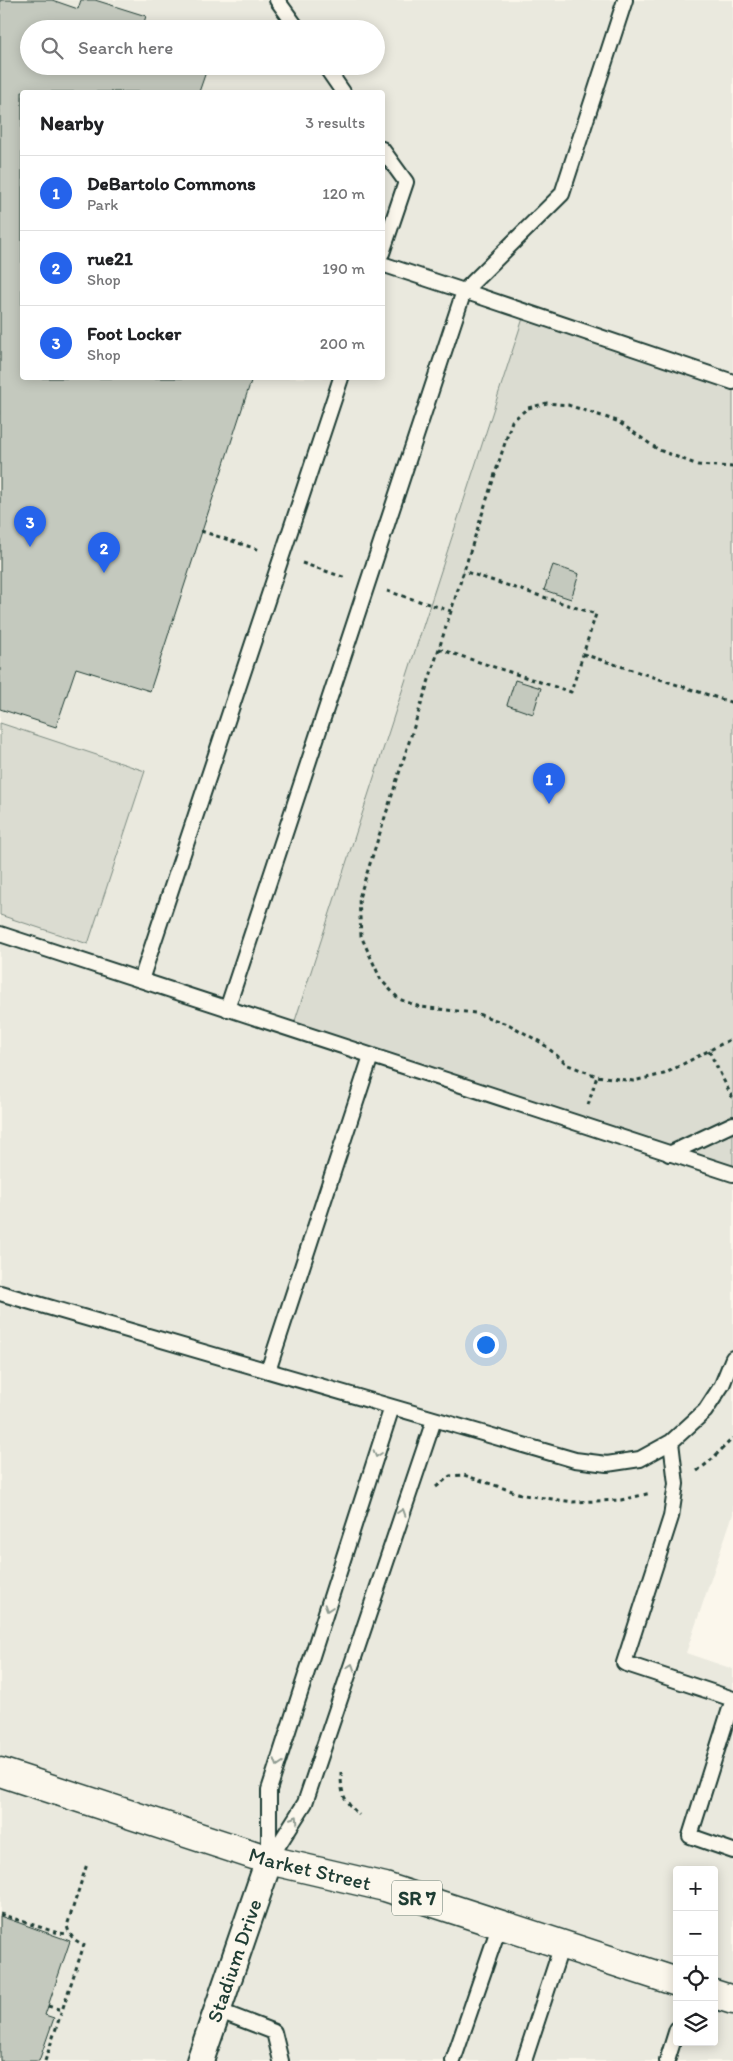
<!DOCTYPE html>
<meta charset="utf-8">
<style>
:root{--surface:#fff;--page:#f2f2f2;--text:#202124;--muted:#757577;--line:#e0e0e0;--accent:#2563eb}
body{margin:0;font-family:Itim,sans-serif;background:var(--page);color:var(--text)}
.controls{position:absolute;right:15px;bottom:15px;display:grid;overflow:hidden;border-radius:5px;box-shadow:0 2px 12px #0003}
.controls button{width:45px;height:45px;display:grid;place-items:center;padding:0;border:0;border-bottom:1px solid var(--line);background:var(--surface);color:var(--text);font:25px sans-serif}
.you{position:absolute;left:485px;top:1344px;width:18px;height:18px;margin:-12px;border:4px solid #fff;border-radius:50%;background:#1a73e8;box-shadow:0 0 0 8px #1a73e833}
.badge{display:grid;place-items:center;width:32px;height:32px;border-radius:50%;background:var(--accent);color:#fff;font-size:16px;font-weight:700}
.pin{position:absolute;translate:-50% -41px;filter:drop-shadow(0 1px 2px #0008)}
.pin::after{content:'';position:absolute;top:26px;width:18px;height:15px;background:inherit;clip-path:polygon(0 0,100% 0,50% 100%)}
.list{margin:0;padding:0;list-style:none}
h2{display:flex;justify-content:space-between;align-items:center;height:65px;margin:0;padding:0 20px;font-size:21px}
h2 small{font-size:16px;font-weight:400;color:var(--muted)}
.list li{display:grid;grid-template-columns:32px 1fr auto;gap:15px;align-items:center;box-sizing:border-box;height:75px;padding:0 20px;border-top:1px solid var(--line)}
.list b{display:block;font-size:19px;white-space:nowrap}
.list p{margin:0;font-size:16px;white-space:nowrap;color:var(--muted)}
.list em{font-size:16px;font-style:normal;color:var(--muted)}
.icon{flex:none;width:28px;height:28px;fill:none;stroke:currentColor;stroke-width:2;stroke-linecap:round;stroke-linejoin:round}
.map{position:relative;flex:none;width:733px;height:2061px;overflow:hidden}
.search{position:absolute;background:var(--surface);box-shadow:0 2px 12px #0003;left:20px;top:20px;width:365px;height:55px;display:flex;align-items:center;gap:12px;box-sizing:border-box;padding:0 18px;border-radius:28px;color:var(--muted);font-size:19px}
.panel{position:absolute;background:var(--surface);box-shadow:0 2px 12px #0003;left:20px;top:90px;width:365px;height:290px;border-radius:5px}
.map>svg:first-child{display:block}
.built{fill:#eae9de;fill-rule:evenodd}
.green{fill:#dbdcd1;stroke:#7d8c82}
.building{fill:#c4c9be;stroke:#1f3d34}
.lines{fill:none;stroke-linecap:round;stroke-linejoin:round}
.lane-casing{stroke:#1f3d34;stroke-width:18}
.street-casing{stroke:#1f3d34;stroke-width:30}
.primary-casing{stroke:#1f3d34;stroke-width:31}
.path{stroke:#1f3d34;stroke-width:3;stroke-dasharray:4 4;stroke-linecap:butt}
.lane{stroke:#fbf7ec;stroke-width:14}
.street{stroke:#fbf7ec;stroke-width:26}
.primary{stroke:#fbf7ec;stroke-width:28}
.oneway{stroke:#8d9a90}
.labels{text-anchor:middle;stroke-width:4;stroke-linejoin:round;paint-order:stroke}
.shield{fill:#fbf7ec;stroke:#61756b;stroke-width:1}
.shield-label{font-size:20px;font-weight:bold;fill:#1f3d34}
.street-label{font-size:21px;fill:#1f3d34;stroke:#fbf7ec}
</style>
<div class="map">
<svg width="733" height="2061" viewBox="0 0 733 2061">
<rect width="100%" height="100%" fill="#fbf7ec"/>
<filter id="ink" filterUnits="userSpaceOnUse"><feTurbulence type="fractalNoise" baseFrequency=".02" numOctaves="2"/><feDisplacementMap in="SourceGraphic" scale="10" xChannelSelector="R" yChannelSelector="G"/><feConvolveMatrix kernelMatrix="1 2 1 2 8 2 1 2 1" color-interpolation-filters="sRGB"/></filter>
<g filter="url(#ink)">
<path class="built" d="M 0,0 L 733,0 L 733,1514 L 686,1653 L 733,1669 L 733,2061 L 0,2061 ZM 29,29 L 376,29 L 376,66 L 29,66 ZM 22,92 L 382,92 L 382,378 L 22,378 ZM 677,1870 L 714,1870 L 714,2042 L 677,2042 Z"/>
<path class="green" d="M 525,312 L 733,382 L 733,1174 L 292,1030 Z
M 0,723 L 145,771 L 88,944 L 0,915 Z"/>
<path class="building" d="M 0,0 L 52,0 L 78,9 L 81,0 L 95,0 L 146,16 L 142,29 L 29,29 L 29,66 L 208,66 L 199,92 L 22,92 L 22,378 L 252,378 L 150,691 L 76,668 L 56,727 L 0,709 Z
M 553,565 L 579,574 L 571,599 L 544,590 Z
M 515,680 L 541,688 L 533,714 L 507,705 Z
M 0,1916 L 70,1941 L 45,2015 L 54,2018 L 39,2061 L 0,2061 Z"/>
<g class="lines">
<defs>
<path id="lane" d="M 277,0 L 298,29
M 325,66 L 343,92
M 382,149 L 406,182 L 382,253
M 382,264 L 464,291 L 562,194 L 625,0
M 0,934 L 733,1174
M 141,980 L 341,378
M 227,1009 L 464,291 L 733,382
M 669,1154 L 733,1124
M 0,1293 L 575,1460 L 607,1464 L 640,1459 L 671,1442 L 705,1411 L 722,1385 L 733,1358
M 268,1371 L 371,1056
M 671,1442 L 676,1484 L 671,1517 L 624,1663 L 733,1699
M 733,1699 L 690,1836 L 733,1851
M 269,1860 L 305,1803 L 434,1420
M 269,1860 L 269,1790 L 392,1407
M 217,2010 L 274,2032 L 281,2061
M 453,2061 L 500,1924
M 524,2061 L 562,1945
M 667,2061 L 677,2029"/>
<g id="street">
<path id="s1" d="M 200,2061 L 269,1860"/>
</g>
<g id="primary">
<path id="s2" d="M 0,1772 L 269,1860 L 385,1887 L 677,1982"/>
<path d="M 714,1994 L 733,2000"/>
</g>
</defs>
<use href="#lane" class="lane-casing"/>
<use href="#street" class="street-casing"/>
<use href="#primary" class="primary-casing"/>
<path class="path" d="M 733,467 L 698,465 L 659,450 L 617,421 L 568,405 L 547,403 L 528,408 L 512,421 L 359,898 L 361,936 L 381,980 L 399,999 L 420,1007 L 475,1013 L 510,1025 L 542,1043 L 568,1065 L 597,1076 L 633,1081 L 664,1074 L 733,1038
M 201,531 L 260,550
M 302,563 L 346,578
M 387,591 L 451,611
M 439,649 L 571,692 L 596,614 L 463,571
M 583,654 L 733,703
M 709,1051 L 733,1099
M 588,1105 L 597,1076
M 697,1471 L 709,1462 L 733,1438
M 436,1487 L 450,1476 L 464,1475 L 524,1495 L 573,1502 L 621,1500 L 651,1493
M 341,1772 C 341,1793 343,1800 359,1815
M 0,1914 L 58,1933 L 69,1934
M 48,2006 L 62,2010
M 45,2061 L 84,1945 C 74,1940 70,1937 67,1926 L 87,1864"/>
<use href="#lane" class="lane"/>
<use href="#street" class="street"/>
<use href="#primary" class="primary"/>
</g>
<defs><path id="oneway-chevron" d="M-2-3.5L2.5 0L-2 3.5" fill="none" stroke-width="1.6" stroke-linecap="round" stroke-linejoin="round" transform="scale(1.25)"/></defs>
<g class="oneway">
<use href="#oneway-chevron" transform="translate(377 1454) rotate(108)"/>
<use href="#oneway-chevron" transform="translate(402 1512) rotate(-72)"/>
<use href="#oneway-chevron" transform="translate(328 1608) rotate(108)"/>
<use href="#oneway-chevron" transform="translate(351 1667) rotate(-72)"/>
<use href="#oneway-chevron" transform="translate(278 1763) rotate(108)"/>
<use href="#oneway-chevron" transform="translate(295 1819) rotate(-57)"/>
</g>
</g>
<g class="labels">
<rect class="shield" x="392" y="1880.5" width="50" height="35" rx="4"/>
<g class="shield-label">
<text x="417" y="1905">SR 7</text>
</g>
<g class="street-label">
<text dy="7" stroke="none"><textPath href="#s2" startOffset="325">Market Street</textPath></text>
<text dy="7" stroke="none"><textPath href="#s1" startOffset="106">Stadium Drive</textPath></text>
</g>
</g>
</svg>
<div class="controls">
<button>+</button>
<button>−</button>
<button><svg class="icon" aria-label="locate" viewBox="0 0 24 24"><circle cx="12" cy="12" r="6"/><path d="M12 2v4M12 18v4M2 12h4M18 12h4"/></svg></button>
<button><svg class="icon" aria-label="layers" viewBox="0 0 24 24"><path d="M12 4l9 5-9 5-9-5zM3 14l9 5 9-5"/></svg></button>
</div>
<div class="you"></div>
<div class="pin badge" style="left:549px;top:804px">1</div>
<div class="pin badge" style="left:104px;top:573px">2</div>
<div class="pin badge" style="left:30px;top:547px">3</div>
<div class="search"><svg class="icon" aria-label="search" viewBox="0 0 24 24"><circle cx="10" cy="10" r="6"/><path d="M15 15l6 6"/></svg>Search here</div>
<section class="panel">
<h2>Nearby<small>3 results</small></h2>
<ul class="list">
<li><span class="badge">1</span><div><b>DeBartolo Commons</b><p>Park</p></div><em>120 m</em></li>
<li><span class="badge">2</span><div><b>rue21</b><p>Shop</p></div><em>190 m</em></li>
<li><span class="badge">3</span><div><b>Foot Locker</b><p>Shop</p></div><em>200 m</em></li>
</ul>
</section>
</div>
